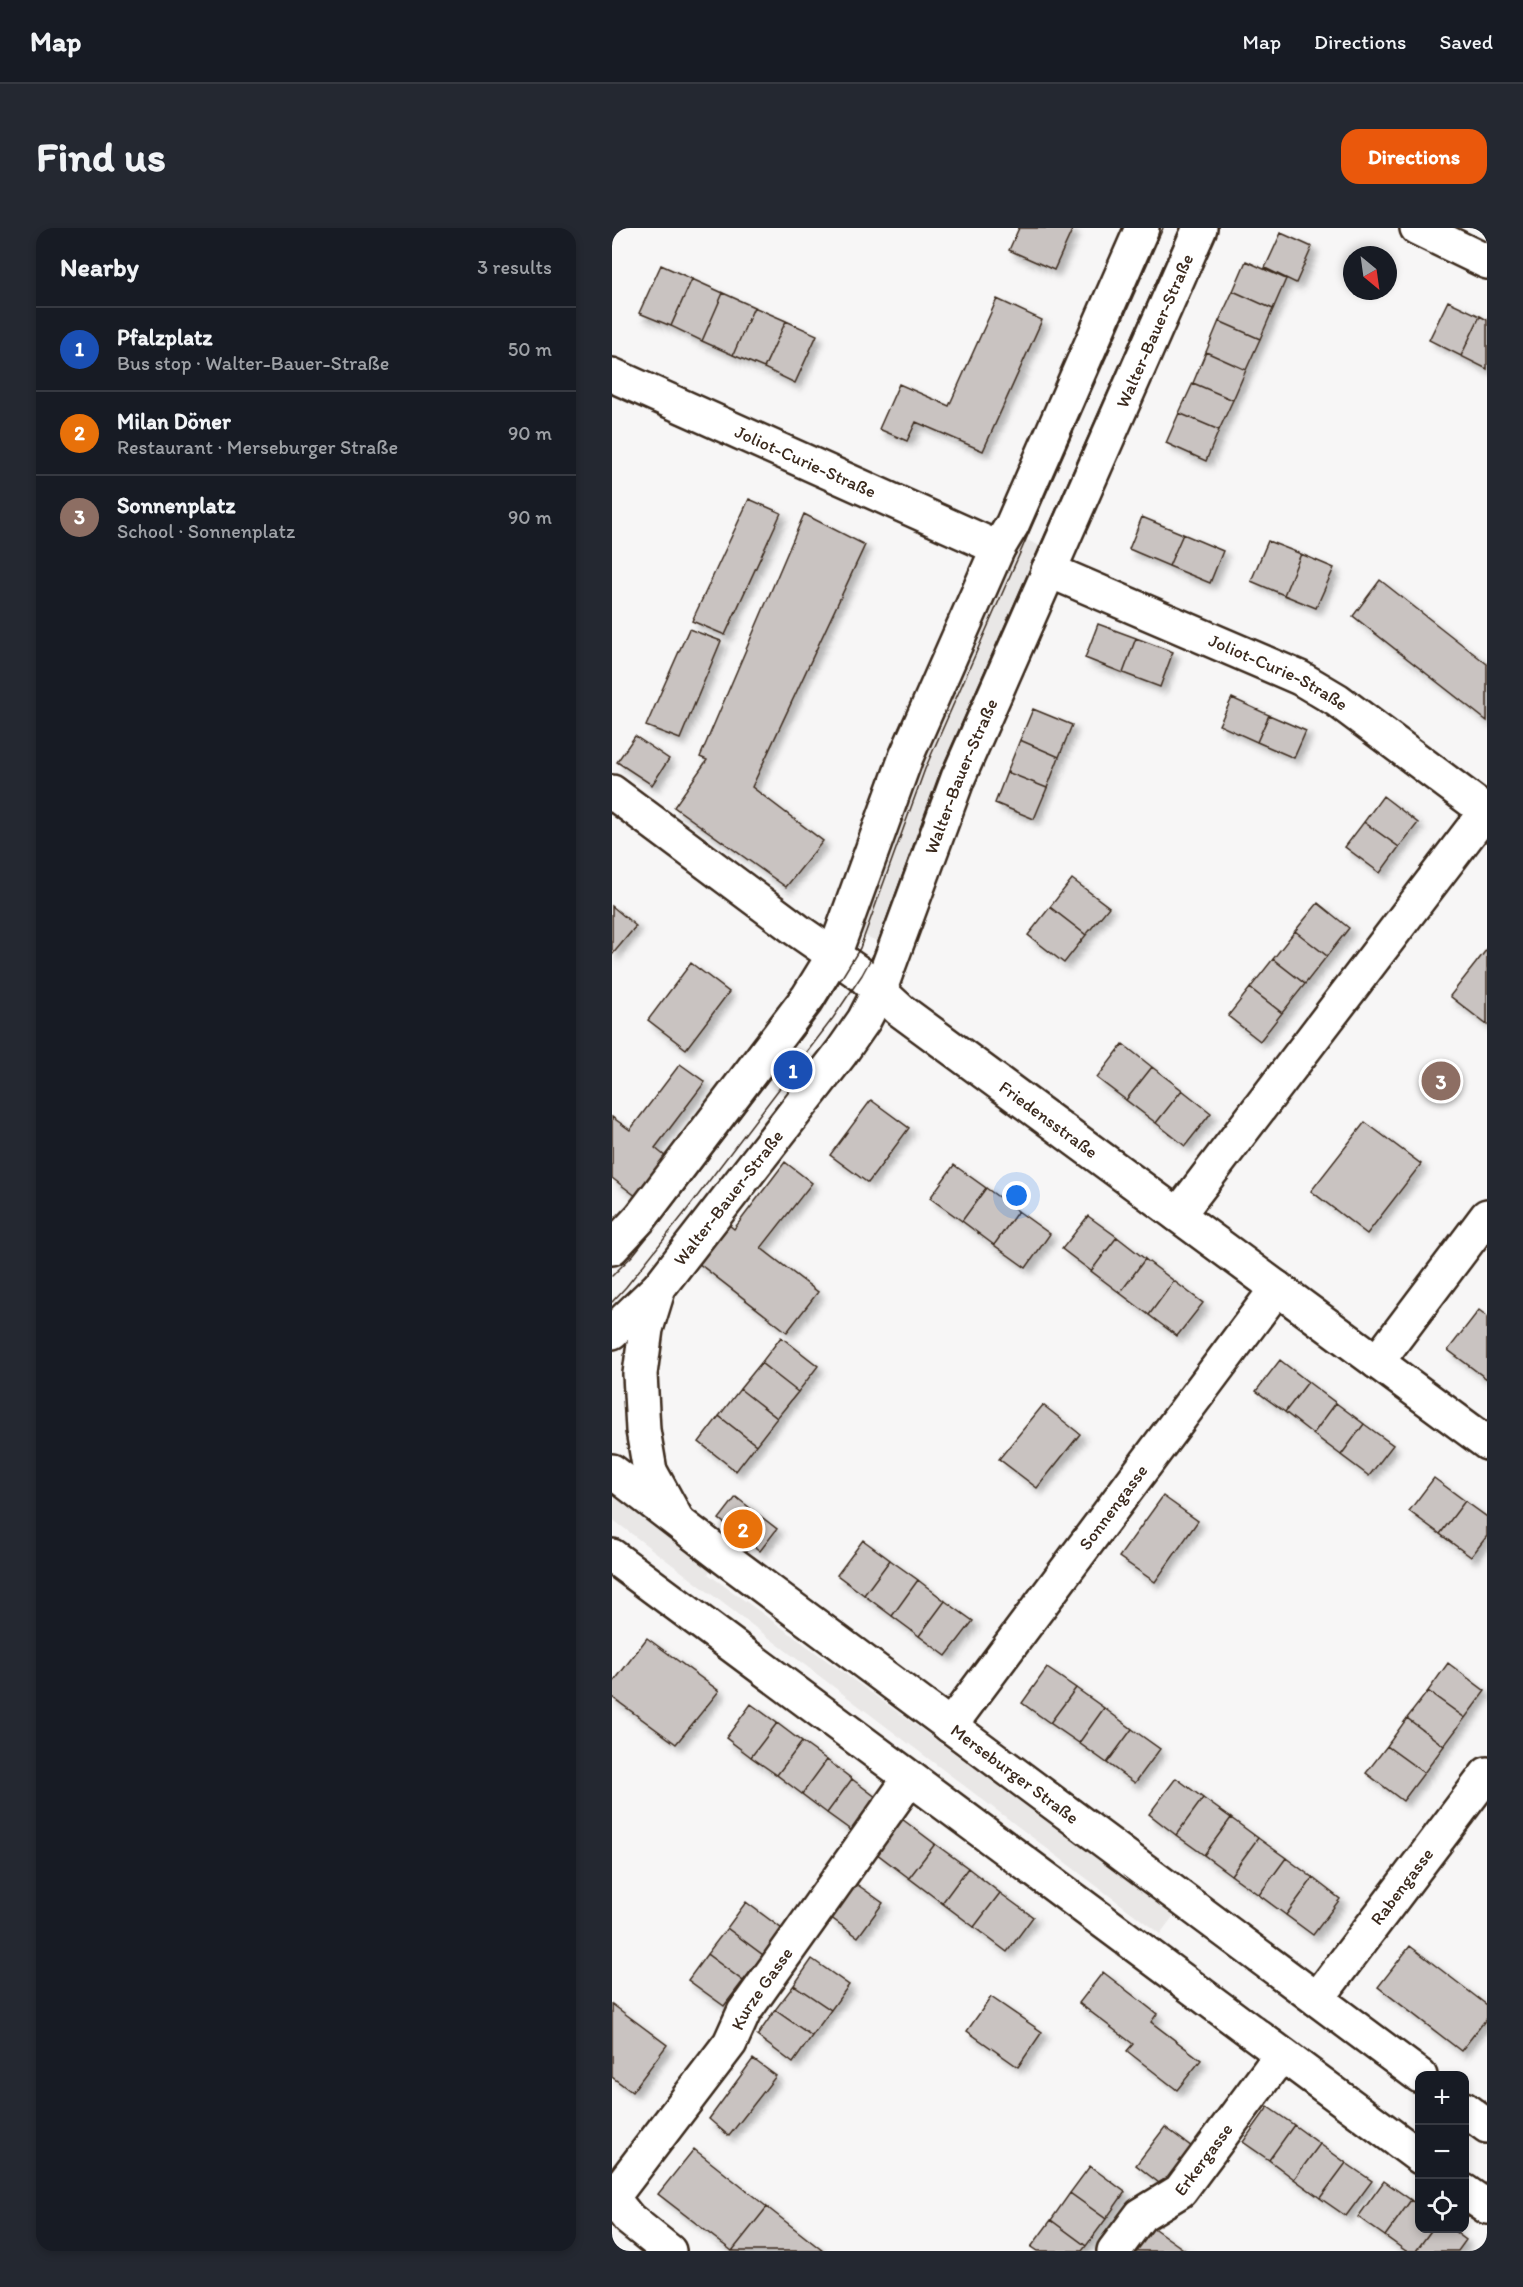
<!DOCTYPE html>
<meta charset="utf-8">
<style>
:root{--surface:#171b24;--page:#242831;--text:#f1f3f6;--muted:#9ea1a6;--line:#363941;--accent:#ea580c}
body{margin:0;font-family:Itim,sans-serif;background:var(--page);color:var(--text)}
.controls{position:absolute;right:18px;bottom:18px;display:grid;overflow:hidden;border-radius:12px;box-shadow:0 3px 9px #0003}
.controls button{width:54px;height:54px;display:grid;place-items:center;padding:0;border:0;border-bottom:2px solid var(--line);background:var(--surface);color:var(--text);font:30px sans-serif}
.compass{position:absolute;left:731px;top:18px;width:54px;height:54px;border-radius:50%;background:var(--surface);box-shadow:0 3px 9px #0003;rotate:151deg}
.you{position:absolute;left:405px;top:968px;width:21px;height:21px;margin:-15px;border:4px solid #fff;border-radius:50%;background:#1a73e8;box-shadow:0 0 0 9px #1a73e833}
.badge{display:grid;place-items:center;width:39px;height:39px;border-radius:50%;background:var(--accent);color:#fff;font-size:20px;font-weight:700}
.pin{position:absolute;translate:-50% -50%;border:3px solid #fff;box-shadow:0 2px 6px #0006}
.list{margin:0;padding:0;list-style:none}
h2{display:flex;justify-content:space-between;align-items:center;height:78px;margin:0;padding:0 24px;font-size:26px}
h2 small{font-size:20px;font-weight:400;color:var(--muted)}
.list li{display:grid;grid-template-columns:39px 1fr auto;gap:18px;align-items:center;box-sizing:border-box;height:84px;padding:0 24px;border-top:2px solid var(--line)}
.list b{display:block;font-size:22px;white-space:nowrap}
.list p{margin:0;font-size:20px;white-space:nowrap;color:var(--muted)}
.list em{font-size:20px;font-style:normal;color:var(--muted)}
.icon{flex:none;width:33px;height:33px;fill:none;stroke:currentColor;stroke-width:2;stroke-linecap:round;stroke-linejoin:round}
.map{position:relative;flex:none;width:875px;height:2023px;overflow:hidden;border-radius:18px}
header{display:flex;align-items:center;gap:36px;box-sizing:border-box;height:84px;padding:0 30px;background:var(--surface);border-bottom:2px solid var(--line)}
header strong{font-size:28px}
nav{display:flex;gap:33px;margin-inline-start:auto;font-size:21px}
.intro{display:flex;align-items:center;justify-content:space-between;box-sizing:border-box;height:144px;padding:0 36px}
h1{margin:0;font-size:42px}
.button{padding:15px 27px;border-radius:18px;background:var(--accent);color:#fff;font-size:21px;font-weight:700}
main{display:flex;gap:36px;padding:0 36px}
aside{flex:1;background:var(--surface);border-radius:18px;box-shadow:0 3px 9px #0003}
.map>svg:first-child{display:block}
.built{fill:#e9e7e6}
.building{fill:#c9c3c1;stroke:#3b2a1e;stroke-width:1.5;filter:url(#shadow)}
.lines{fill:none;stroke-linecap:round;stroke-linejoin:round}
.minor-casing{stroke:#3b2a1e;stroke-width:38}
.tertiary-casing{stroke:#3b2a1e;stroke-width:38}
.minor{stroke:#fff;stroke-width:33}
.tertiary{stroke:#fff;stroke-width:33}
.tram{stroke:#3b2a1e;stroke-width:1.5}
.labels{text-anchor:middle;stroke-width:5;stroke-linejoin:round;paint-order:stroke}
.street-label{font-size:18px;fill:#3b2a1e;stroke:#fff}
</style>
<header>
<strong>Map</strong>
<nav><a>Map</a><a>Directions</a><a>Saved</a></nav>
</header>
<div class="intro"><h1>Find us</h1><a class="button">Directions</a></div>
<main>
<aside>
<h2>Nearby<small>3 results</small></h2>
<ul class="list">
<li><span class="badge" style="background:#1a4fb4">1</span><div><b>Pfalzplatz</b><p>Bus stop · Walter-Bauer-Straße</p></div><em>50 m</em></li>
<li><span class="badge" style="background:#e8710a">2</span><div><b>Milan Döner</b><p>Restaurant · Merseburger Straße</p></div><em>90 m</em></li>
<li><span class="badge" style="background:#8d6e63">3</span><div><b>Sonnenplatz</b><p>School · Sonnenplatz</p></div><em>90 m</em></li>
</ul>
</aside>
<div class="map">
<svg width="875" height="2023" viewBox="0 0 875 2023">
<defs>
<filter id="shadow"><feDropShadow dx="5.5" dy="5.5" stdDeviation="3" flood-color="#0004"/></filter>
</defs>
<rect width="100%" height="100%" fill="#f7f6f6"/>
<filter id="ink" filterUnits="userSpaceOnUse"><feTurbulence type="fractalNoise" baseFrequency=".0167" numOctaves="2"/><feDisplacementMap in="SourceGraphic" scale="12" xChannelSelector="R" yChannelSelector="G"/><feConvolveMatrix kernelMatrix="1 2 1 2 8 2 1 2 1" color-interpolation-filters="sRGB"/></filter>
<g filter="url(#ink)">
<path class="built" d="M 405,308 L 436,321 L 276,717 L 242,704 L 296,557 Z
M 0,1259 L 103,1335 L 96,1346 L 563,1686 L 548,1706 L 0,1291 Z"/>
<path class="building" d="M 407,0 L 461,0 L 442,42 L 397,22 Z
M 669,5 L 700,19 L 684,55 L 653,40 Z
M 634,33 L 674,51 L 661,81 L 621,63 Z
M 49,37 L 80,51 L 59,98 L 27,85 Z
M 80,51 L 111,65 L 90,113 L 59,98 Z
M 621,63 L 661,81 L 648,111 L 607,93 Z
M 111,65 L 142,79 L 121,127 L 90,113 Z
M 385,71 L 430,92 L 371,223 L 304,194 L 295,213 L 267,201 L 287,156 L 337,178 Z
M 836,73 L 868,88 L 849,128 L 817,112 Z
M 142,79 L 174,93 L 152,140 L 121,127 Z
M 868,88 L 875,92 L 875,141 L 849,128 Z
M 174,93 L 205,107 L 183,155 L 152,140 Z
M 607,93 L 648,111 L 634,142 L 594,124 Z
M 594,124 L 634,142 L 621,172 L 581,155 Z
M 581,155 L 621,172 L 607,202 L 567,185 Z
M 567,185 L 607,202 L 594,233 L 554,215 Z
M 137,271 L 169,285 L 113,407 L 80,393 Z
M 192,286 L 253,317 L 140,559 L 211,613 L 174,659 L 62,579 L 95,532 L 88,529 Z
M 530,289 L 571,306 L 557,338 L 517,321 Z
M 571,306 L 611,323 L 598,355 L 557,338 Z
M 656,313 L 689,326 L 672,367 L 639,353 Z
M 689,326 L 722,340 L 704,380 L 672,367 Z
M 768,352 L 875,436 L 875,493 L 741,388 Z
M 486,396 L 524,410 L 511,445 L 473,430 Z
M 77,401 L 109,413 L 68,511 L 34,498 Z
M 524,410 L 561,424 L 548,459 L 511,445 Z
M 620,470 L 657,487 L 645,514 L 607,497 Z
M 421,481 L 460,497 L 447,529 L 408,512 Z
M 657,487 L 694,503 L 682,530 L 645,514 Z
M 23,508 L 57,531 L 40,557 L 5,534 Z
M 408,512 L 447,529 L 435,560 L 395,544 Z
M 395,544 L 435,560 L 422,591 L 383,575 Z
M 771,568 L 806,595 L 787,619 L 752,594 Z
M 752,594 L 787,619 L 768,645 L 733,619 Z
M 460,651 L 497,679 L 474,707 L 438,679 Z
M 706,675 L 737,700 L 715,728 L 683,703 Z
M 0,678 L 24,698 L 0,727 Z
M 438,679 L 474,707 L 452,735 L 416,707 Z
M 683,703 L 715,728 L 693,756 L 661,731 Z
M 875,721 L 875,797 L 838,768 Z
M 661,731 L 693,756 L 670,785 L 638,760 Z
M 79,735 L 117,764 L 74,821 L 36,792 Z
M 638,760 L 670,785 L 648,813 L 616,788 Z
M 511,816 L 540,839 L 514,872 L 485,850 Z
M 68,836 L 93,854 L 43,920 L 59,933 L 29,972 L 0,950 L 0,889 L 18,902 Z
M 540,839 L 570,862 L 544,895 L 514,872 Z
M 570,862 L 599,885 L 573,918 L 544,895 Z
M 259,872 L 297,900 L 256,955 L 218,927 Z
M 753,894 L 809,936 L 755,1006 L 699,963 Z
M 173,934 L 200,955 L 149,1020 L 206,1064 L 175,1104 L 81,1031 L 111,992 L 122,1001 Z
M 342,937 L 374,960 L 350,993 L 318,970 Z
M 374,960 L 406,983 L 382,1017 L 350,993 Z
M 406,983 L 438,1006 L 414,1040 L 382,1017 Z
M 476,988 L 505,1009 L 479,1043 L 450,1021 Z
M 505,1009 L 533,1031 L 508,1065 L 479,1043 Z
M 533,1031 L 562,1053 L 537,1087 L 508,1065 Z
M 562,1053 L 591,1075 L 565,1108 L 537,1087 Z
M 867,1082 L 875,1088 L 875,1151 L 836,1122 Z
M 169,1109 L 206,1138 L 186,1164 L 149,1135 Z
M 668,1132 L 696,1154 L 673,1184 L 644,1163 Z
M 149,1135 L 186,1164 L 165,1190 L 128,1161 Z
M 696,1154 L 724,1175 L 701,1206 L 673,1184 Z
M 128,1161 L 165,1190 L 144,1217 L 107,1188 Z
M 724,1175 L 752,1196 L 729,1227 L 701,1206 Z
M 431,1177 L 468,1206 L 425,1260 L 387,1231 Z
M 107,1188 L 144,1217 L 124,1243 L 87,1214 Z
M 752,1196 L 781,1217 L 757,1248 L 729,1227 Z
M 822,1250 L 853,1273 L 828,1306 L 797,1283 Z
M 551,1268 L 586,1293 L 543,1354 L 507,1329 Z
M 124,1269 L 165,1301 L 148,1323 L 107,1291 Z
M 853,1273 L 875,1289 L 875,1308 L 859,1329 L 828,1306 Z
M 251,1312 L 278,1332 L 252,1367 L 225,1347 Z
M 278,1332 L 306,1352 L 280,1388 L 252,1367 Z
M 306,1352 L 333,1373 L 307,1408 L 280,1388 Z
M 333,1373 L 361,1393 L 334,1428 L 307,1408 Z
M 35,1410 L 107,1463 L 64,1516 L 0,1469 L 0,1456 Z
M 836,1435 L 873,1463 L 853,1490 L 816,1463 Z
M 435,1440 L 464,1460 L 438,1495 L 410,1475 Z
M 464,1460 L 492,1480 L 467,1515 L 438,1495 Z
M 816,1463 L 853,1490 L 832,1518 L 795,1490 Z
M 139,1476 L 165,1495 L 139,1529 L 114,1510 Z
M 492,1480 L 520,1501 L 495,1535 L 467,1515 Z
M 795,1490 L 832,1518 L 812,1545 L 775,1518 Z
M 165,1495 L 190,1514 L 165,1547 L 139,1529 Z
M 520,1501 L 548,1521 L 523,1555 L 495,1535 Z
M 190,1514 L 215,1532 L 190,1566 L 165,1547 Z
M 775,1518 L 812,1545 L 791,1573 L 754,1545 Z
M 215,1532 L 240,1551 L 215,1585 L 190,1566 Z
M 564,1550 L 591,1570 L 564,1607 L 537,1586 Z
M 240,1551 L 265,1570 L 240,1603 L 215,1585 Z
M 591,1570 L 619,1590 L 592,1627 L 564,1607 Z
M 619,1590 L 646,1610 L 619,1647 L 592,1627 Z
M 290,1591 L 323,1616 L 297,1650 L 264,1625 Z
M 646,1610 L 674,1630 L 647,1667 L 619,1647 Z
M 323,1616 L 356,1640 L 330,1675 L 297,1650 Z
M 674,1630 L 701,1650 L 674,1687 L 647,1667 Z
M 356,1640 L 388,1665 L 362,1699 L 330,1675 Z
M 701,1650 L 728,1671 L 701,1707 L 674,1687 Z
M 243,1655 L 271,1675 L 246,1709 L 218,1689 Z
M 388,1665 L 421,1689 L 395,1724 L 362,1699 Z
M 134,1674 L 170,1701 L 151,1727 L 115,1700 Z
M 115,1700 L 151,1727 L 131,1753 L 95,1726 Z
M 798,1718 L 875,1777 L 875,1790 L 849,1823 L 766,1759 Z
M 95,1726 L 131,1753 L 112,1778 L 76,1752 Z
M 200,1731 L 237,1757 L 219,1782 L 182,1757 Z
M 491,1744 L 545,1786 L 539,1794 L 589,1832 L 565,1862 L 515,1823 L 521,1816 L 467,1775 Z
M 182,1757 L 219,1782 L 200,1808 L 163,1782 Z
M 379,1769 L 430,1804 L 406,1839 L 355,1803 Z
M 0,1776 L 55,1817 L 20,1864 L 0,1849 Z
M 163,1782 L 200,1808 L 181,1835 L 145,1808 Z
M 141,1831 L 164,1848 L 117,1908 L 97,1891 Z
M 656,1879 L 682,1897 L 657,1932 L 631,1914 Z
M 682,1897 L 708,1916 L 682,1951 L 657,1932 Z
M 553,1899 L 580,1919 L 551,1958 L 524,1937 Z
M 708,1916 L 734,1935 L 708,1970 L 682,1951 Z
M 82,1921 L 155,1979 L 120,2023 L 46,1966 Z
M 734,1935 L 760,1953 L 734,1988 L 708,1970 Z
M 478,1938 L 513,1964 L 494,1991 L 458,1965 Z
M 772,1953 L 799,1972 L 773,2008 L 746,1989 Z
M 458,1965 L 494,1991 L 474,2018 L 439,1992 Z
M 799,1972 L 808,1979 L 808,2000 L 821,2000 L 804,2023 L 794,2023 L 773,2008 Z
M 155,1979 L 211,2023 L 120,2023 Z
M 439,1992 L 474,2018 L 470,2023 L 425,2023 L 419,2019 Z
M 540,1999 L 574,2023 L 523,2023 Z
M 821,2000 L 838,2000 L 854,2012 L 846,2023 L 804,2023 Z"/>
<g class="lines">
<defs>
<g id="minor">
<path d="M 805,0 L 875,34"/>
<path id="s1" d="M 0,147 L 386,320"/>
<path id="s2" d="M 436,342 L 688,450 L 725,472 L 875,584"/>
<path id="s3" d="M 0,564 L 185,702 L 250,747 L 288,782 L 875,1215"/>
<path d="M 566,987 L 874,583"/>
<path d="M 0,1104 L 47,1059"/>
<path d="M 765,1134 L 875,988"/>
<path id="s4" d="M 338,1498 L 665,1060"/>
<path id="s5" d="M 705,1771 L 875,1546"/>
<path id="s6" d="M 0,1970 L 118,1815 L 132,1784 L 291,1560 L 300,1552"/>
<path d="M 0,1970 L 17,1991 L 57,2023"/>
<path id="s7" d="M 502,2023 L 529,1987 L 568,1963 L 660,1839 L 672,1829"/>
</g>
<g id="tertiary">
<path d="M 0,1020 L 29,989 L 196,769 L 222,727 L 294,529 L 386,320 L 400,297 L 530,0"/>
<path id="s8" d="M 0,1243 L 113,1330 L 808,1848"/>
<path id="s9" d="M 65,1292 L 38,1243 L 31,1202 L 28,1146 L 34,1101 L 47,1059 L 229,825 L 252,792 L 268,761 L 346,550 L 588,0"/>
<path d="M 0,1328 L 808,1929"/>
<path d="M 852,1881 L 875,1898"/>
<path d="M 852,1963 L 875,1979"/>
</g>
</defs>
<use href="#minor" class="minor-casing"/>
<use href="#tertiary" class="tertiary-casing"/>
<use href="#minor" class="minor"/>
<use href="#tertiary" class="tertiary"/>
<path class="tram" d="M 0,1048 L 21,1027 L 60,978 L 210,782 L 248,720 L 313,541 L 551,0
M 0,1074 L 14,1059 L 71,987 L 221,790 L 250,747 L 262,725 L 327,547 L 568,0"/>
</g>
</g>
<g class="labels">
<g class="street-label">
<text dy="6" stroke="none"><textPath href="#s9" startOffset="1328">Walter-Bauer-Straße</textPath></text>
<text dy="6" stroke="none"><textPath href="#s1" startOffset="212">Joliot-Curie-Straße</textPath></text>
<text dy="6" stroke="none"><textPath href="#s2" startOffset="252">Joliot-Curie-Straße</textPath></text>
<text dy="6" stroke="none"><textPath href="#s9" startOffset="842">Walter-Bauer-Straße</textPath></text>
<text dy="6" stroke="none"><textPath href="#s3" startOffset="546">Friedensstraße</textPath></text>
<text dy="6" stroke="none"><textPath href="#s9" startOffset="356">Walter-Bauer-Straße</textPath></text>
<text dy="6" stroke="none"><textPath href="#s4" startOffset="273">Sonnengasse</textPath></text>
<text dy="6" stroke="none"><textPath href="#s8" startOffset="504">Merseburger Straße</textPath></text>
<text dy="6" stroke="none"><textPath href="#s5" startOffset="141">Rabengasse</textPath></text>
<text dy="6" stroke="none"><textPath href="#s6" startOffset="258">Kurze Gasse</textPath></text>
<text dy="6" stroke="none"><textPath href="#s7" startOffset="130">Erkergasse</textPath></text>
</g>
</g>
</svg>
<div class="controls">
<button>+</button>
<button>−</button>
<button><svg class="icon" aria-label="locate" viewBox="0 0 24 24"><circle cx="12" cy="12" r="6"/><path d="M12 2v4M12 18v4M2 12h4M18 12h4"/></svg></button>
</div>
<svg class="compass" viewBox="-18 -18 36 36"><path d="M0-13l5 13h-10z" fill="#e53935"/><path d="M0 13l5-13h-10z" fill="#9ea1a6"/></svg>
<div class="you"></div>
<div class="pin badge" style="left:181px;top:842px;background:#1a4fb4">1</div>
<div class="pin badge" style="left:131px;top:1301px;background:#e8710a">2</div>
<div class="pin badge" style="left:829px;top:853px;background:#8d6e63">3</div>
</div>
</main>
